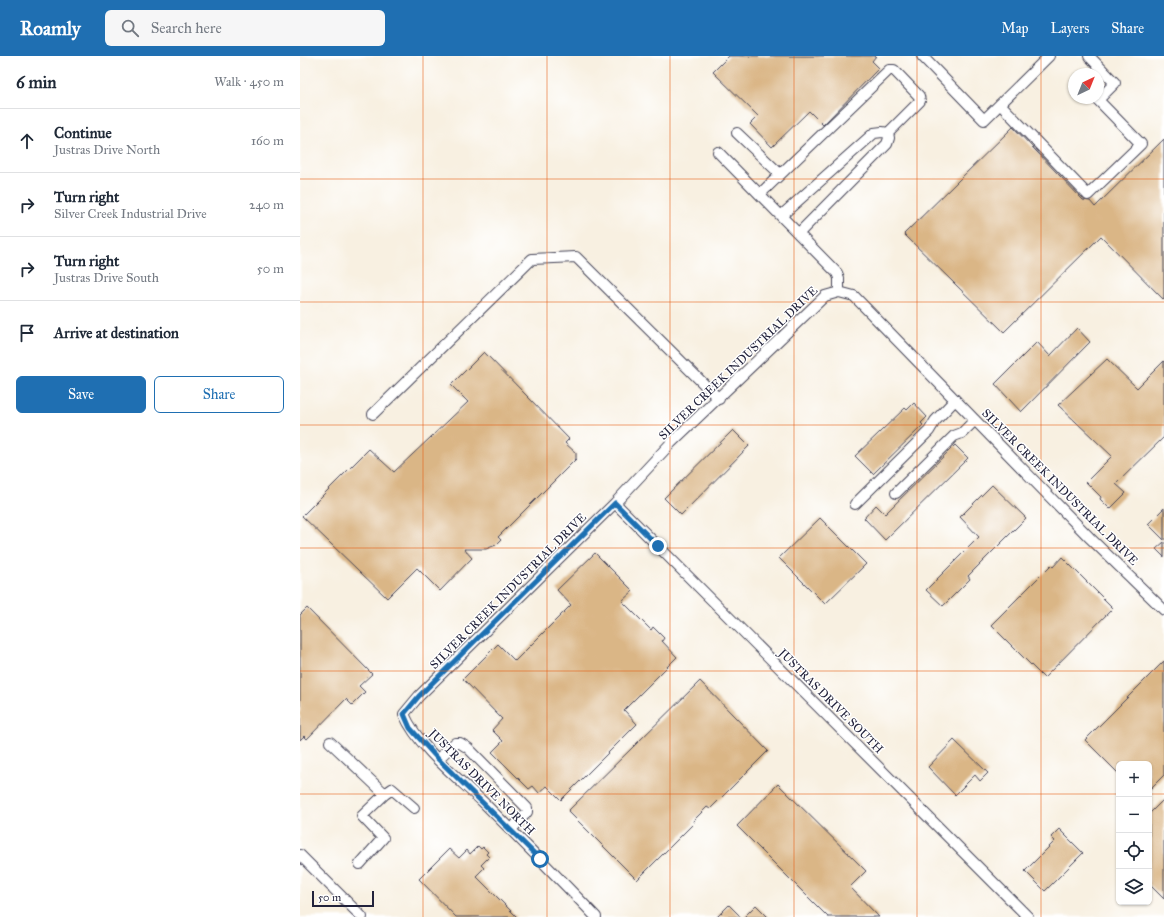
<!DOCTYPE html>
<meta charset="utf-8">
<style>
:root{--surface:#fff;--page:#f6f6f7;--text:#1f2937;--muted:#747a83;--line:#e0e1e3;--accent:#1f6fb2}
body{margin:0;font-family:"IM FELL Great Primer",serif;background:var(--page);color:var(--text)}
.controls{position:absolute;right:12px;bottom:12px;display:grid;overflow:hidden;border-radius:6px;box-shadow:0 1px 3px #0004}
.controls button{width:36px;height:36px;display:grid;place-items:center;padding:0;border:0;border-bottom:1px solid var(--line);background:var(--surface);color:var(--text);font:20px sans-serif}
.compass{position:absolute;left:768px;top:12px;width:36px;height:36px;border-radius:50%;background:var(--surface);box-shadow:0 1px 3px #0004;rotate:43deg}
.scale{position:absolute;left:12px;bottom:10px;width:62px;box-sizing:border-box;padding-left:4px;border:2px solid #22223b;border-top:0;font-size:11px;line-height:14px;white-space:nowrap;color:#22223b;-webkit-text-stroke:3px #fff;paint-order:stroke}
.stop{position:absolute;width:12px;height:12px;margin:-9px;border:3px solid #1f6fb2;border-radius:50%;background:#fff}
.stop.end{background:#1f6fb2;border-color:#fff;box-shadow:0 1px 4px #0008}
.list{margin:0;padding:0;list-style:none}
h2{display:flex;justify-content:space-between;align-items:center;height:52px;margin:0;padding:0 16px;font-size:17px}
h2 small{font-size:13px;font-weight:400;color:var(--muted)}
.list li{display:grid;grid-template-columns:26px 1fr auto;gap:12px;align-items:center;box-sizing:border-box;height:64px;padding:0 16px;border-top:1px solid var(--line)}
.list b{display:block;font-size:15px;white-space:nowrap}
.list p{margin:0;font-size:13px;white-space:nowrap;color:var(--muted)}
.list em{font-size:13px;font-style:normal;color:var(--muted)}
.actions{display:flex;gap:8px;padding:12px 16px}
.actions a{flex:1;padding:9px 0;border:1px solid var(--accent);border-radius:6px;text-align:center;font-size:14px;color:var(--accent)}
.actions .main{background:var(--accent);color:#fff}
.icon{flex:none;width:22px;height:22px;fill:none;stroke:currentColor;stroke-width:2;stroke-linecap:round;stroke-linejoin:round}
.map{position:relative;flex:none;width:864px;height:861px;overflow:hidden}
header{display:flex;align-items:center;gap:24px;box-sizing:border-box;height:56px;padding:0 20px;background:var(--accent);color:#fff}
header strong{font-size:19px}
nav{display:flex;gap:22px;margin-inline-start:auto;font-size:14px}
.search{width:280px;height:36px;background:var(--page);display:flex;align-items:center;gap:10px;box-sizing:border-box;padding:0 14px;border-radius:6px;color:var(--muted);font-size:15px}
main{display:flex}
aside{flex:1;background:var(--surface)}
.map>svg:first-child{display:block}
.building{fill:#dab686}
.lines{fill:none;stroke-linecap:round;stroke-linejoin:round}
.minor-casing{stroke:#424154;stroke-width:12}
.minor{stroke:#fff;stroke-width:10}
.route{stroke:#1f6fb2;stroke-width:5}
.grid{fill:none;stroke:#e8590c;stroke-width:1;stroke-opacity:0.55}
.labels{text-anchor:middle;stroke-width:3;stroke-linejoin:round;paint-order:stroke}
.street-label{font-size:12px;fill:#22223b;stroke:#fff}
</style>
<header>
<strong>Roamly</strong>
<div class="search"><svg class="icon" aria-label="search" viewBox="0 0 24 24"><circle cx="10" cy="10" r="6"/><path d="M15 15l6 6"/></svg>Search here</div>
<nav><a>Map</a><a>Layers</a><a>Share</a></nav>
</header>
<main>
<aside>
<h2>6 min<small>Walk · 450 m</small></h2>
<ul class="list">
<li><svg class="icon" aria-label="ahead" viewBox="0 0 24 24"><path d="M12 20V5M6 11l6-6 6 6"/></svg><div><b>Continue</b><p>Justras Drive North</p></div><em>160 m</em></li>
<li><svg class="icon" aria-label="right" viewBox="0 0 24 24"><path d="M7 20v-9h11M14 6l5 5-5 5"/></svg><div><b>Turn right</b><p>Silver Creek Industrial Drive</p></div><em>240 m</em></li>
<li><svg class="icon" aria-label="right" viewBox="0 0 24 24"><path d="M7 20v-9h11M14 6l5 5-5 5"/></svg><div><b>Turn right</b><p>Justras Drive South</p></div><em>50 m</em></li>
<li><svg class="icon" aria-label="arrive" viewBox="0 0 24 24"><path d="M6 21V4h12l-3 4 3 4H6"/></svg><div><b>Arrive at destination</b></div></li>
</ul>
<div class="actions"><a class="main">Save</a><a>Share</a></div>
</aside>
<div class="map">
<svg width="864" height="861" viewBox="0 0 864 861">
<rect width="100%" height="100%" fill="#fff"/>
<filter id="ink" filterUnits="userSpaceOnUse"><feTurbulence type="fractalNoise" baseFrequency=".025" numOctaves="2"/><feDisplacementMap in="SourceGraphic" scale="8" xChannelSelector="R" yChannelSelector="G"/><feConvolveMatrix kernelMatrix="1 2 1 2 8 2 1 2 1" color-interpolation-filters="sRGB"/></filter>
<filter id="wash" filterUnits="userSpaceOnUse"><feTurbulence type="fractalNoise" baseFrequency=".012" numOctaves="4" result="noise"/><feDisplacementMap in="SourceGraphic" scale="16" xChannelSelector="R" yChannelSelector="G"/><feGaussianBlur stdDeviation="0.9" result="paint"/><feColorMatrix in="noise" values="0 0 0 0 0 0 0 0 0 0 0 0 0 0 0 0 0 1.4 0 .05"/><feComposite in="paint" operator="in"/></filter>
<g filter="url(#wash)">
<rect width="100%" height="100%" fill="#f8f0e1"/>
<g id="blocks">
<path class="building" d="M 429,0 L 576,0 L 572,5 L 579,12 L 523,69 L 509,55 L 472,91 L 450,68 L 458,60 L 413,16 Z
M 713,71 L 783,144 L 790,145 L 795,151 L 864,83 L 864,244 L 801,180 L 704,276 L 604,178 Z
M 777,272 L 790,286 L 721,356 L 695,328 L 737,286 L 750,300 Z
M 184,296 L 269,383 L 265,387 L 276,397 L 276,403 L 198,481 L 201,484 L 196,489 L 186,493 L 164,493 L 172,502 L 140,535 L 117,512 L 87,542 L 2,460 L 69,393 L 94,416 L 168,346 L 151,329 Z
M 807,303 L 837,332 L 864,305 L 864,381 L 816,428 L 826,437 L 810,453 L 800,443 L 801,441 L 786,426 L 812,400 L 758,349 Z
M 614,347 L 627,361 L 621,367 L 623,369 L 573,418 L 555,400 L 605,352 L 607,354 Z
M 433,374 L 449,390 L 381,459 L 364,442 Z
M 655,389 L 668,402 L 585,484 L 564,462 L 576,449 L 585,458 Z
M 692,429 L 726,462 L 668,520 L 670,523 L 643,550 L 626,534 L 679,481 L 660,461 Z
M 864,452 L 864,484 L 848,468 Z
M 520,462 L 566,508 L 525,548 L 479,502 Z
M 864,486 L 864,501 L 856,493 Z
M 295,497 L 333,535 L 322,545 L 351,574 L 353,571 L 364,582 L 362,585 L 377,601 L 324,654 L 337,668 L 261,744 L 247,730 L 239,737 L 233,730 L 229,733 L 192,696 L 203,685 L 192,674 L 202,663 L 163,623 L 198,588 L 215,605 L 271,549 L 257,534 Z
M 762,501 L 813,552 L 744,622 L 691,569 L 751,509 L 753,511 Z
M 7,552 L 72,618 L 59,630 L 65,636 L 52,649 L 46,643 L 7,683 L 4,680 L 0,684 L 0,559 Z
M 864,605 L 864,719 L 849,734 L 849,708 L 819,708 L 819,718 L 785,684 Z
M 400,625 L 468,695 L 410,753 L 407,751 L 393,765 L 394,767 L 337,824 L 268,755 Z
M 654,684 L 688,717 L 680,725 L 675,719 L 655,739 L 628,711 Z
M 478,728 L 566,815 L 550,831 L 579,861 L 528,861 L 437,770 Z
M 864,743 L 864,843 L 849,828 L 849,758 Z
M 759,773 L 783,797 L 745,835 L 725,815 L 755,785 L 751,781 Z
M 178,790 L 181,793 L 183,791 L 188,796 L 186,798 L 189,801 L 181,809 L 184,812 L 176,820 L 217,861 L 156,861 L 119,823 L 149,793 L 159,802 L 167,794 L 170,798 Z
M 429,849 L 441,861 L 417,861 Z
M 456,849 L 468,861 L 444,861 Z"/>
</g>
</g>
<g filter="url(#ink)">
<use href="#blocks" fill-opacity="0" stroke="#424154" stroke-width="1"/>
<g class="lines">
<defs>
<path id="minor" d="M 622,0 L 684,64 L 749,0
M 700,48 L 788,139 L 841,88 L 798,44 L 815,27 L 789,0
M 437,77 L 480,118
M 418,96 L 537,217 L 539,222 L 539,236
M 460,138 L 589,14 L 594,14 L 619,40 L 620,45 L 588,77 L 589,82 L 587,88 L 499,177
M 482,159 L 574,77 L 582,76 L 588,77
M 73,358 L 232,203 L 276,201 L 419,343
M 596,437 L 654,380 L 662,377 L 675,364
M 315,447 L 728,861
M 555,448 L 629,375 L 635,365 L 655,344
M 30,686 L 85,738 L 92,733 L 114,752
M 138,703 L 155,687 L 160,687 L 168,692 L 227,752 L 227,756 L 211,774
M 0,799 L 62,861
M 60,808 L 83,782 L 62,760 L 85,738
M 296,861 C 259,822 221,784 183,746 C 157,721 118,691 104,658 L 119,640 L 315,447 L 371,387 L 525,240 L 539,236 L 554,240 L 790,482 L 864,554"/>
</defs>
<use href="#minor" class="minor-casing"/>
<use href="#minor" class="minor"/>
</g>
</g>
<g class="lines" filter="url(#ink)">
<path class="route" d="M 240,803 L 138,703 L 110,672 L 104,658 L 119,640 L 315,447 L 358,490"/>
</g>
<path class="grid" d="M 123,0 L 123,861M 247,0 L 247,861M 370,0 L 370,861M 494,0 L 494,861M 617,0 L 617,861M 741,0 L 741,861M 0,123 L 864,123M 0,246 L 864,246M 0,369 L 864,369M 0,492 L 864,492M 0,615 L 864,615M 0,738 L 819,738M 849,738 L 864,738"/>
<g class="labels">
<g class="street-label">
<text transform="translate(438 307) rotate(-44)" y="4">SILVER CREEK INDUSTRIAL DRIVE</text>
<text transform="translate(760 431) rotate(45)" y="4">SILVER CREEK INDUSTRIAL DRIVE</text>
<text transform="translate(208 535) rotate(-45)" y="4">SILVER CREEK INDUSTRIAL DRIVE</text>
<text transform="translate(531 645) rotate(45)" y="4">JUSTRAS DRIVE SOUTH</text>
<text transform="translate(182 726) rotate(45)" y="4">JUSTRAS DRIVE NORTH</text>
</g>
</g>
</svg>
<div class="controls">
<button>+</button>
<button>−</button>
<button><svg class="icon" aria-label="locate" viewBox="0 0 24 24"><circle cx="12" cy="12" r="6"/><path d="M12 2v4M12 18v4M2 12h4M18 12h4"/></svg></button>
<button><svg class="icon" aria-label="layers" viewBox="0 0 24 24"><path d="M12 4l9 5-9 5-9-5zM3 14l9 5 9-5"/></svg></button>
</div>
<svg class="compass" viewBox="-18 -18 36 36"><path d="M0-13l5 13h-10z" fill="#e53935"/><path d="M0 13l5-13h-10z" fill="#747a83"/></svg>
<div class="scale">50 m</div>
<div class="stop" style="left:240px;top:803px"></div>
<div class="stop end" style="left:358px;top:490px"></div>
</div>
</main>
